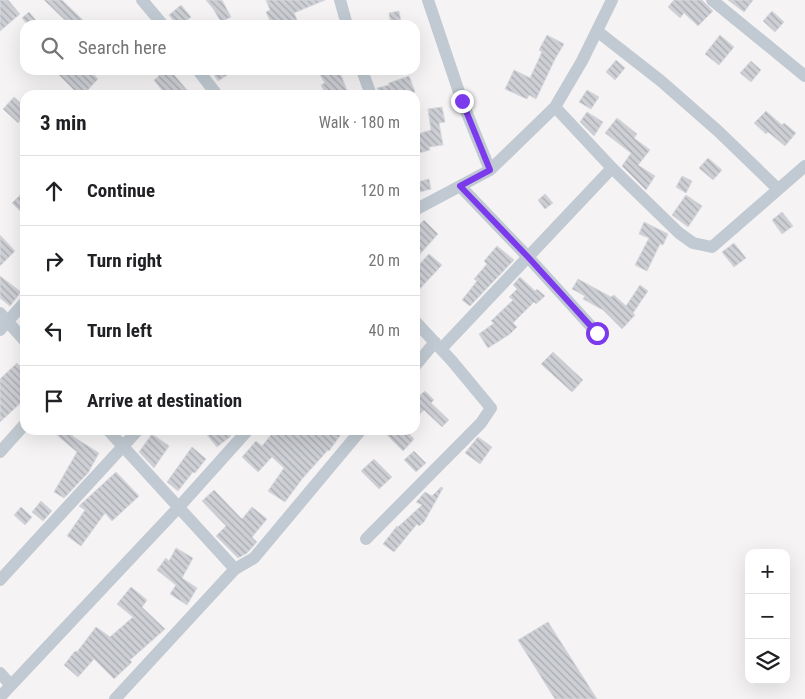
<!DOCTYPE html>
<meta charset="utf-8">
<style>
:root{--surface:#fff;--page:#f2f2f2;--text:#202124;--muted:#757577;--line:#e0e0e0}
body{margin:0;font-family:"Roboto Condensed",sans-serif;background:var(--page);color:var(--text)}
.controls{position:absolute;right:15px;bottom:15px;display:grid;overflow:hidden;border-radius:10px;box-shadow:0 5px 20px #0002}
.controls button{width:45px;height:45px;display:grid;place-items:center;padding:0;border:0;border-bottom:1px solid var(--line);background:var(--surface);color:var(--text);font:25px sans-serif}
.stop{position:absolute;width:15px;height:15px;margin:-11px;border:4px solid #7c3aed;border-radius:50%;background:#fff}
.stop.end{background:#7c3aed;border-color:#fff;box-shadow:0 1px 5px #0008}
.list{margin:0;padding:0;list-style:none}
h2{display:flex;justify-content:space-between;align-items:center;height:65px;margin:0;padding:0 20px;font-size:21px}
h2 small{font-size:16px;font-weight:400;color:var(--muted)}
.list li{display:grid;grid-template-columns:32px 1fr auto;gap:15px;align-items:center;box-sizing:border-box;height:70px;padding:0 20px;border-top:1px solid var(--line)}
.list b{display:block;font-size:19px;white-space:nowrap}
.list em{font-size:16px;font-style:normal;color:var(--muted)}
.icon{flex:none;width:28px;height:28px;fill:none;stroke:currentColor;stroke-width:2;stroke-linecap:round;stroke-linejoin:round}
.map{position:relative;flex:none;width:805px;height:699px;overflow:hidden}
.search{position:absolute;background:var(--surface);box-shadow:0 5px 20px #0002;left:20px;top:20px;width:400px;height:55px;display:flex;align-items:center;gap:12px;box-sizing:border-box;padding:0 18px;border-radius:15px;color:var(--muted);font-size:19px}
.panel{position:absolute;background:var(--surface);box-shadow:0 5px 20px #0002;left:20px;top:90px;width:400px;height:345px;border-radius:15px}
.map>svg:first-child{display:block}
.building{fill:url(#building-back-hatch);stroke:#d7d9de}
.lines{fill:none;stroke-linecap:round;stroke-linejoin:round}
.street{stroke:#c1cad2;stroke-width:12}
.route{stroke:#7c3aed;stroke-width:6}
</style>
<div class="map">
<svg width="805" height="699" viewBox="0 0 805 699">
<defs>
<pattern id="building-back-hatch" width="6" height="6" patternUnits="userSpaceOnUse" patternTransform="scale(1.25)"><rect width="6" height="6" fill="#cdcfd5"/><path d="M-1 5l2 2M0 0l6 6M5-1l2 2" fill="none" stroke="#a8abb0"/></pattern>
</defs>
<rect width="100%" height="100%" fill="#f5f3f3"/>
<path class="building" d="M 0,0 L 8,0 L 20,14 L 0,31 Z
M 44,0 L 62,0 L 88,25 L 70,25 Z
M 206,0 L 222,0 L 231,17 L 221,22 L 214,10 Z
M 266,0 L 325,0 L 294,13 L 298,22 L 292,25 L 272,25 L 266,12 L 270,10 Z
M 674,0 L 702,0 L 713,11 L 698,26 L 684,13 L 680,18 L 668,7 Z
M 728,0 L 753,0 L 744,12 Z
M 181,5 L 191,17 L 181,25 L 177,25 L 169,15 Z
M 399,11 L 401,22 L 391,25 L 389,13 Z
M 772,11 L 784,22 L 775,32 L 763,21 Z
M 29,12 L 40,25 L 28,25 L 22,18 Z
M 547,35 L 564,44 L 555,59 L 536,99 L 529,95 L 527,99 L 505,89 L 514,70 L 530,78 L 542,52 L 539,50 Z
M 720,35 L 734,47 L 719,65 L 705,54 Z
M 616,60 L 625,68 L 615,80 L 606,72 Z
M 751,61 L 761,70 L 751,82 L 740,73 Z
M 54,70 L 89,70 L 98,79 L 83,95 L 79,95 Z
M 154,70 L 170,70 L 187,90 L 179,95 L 166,95 L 154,80 L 159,76 Z
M 211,70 L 235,70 L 218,81 Z
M 317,70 L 339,70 L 348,93 L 343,95 L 326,95 L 321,85 L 325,83 Z
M 409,76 L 415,92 L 406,95 L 379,95 L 377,88 L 389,85 L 389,83 Z
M 587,90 L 599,97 L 591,109 L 579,102 Z
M 14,97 L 25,107 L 25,115 L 18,123 L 3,109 Z
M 442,107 L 445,122 L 439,123 L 443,145 L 429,147 L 430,150 L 415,154 L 415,135 L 431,130 L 428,109 Z
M 766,111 L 782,125 L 784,123 L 796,133 L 785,146 L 768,132 L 766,134 L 754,123 Z
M 587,112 L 603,122 L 594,136 L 580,122 Z
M 617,118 L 637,134 L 634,138 L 650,150 L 638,165 L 655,176 L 646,190 L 622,166 L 631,153 L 605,133 Z
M 708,158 L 722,170 L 713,180 L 699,168 Z
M 682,176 L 692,181 L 686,193 L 676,187 Z
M 429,179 L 431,189 L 420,192 L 418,182 Z
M 25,190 L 25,216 L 12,203 Z
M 545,194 L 553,203 L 545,209 L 538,200 Z
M 686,195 L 702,206 L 688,227 L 672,215 Z
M 782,212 L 793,226 L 782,234 L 772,220 Z
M 424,220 L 438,234 L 420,254 L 415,250 L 415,229 Z
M 644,222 L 668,234 L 663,245 L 660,244 L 647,271 L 635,265 L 649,238 L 639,234 Z
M 0,235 L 15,251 L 0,266 Z
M 734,243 L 746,258 L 734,267 L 722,252 Z
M 497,246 L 514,260 L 470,306 L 462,300 L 477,281 L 474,279 L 487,264 L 484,261 Z
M 429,254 L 442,265 L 415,294 L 415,269 Z
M 0,276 L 21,292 L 10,306 L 0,298 Z
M 520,277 L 535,291 L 537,289 L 545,296 L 536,304 L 534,302 L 513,323 L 517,327 L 510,334 L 488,348 L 479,334 L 494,323 L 491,321 L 513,300 L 509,297 L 517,289 L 513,285 Z
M 578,279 L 611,297 L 614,295 L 626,306 L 640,285 L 648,291 L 633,313 L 635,315 L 622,329 L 603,310 L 583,299 L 585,296 L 572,289 Z
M 553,352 L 583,380 L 572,392 L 541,364 Z
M 17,363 L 25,372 L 25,399 L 0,422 L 0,379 Z
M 415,390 L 420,395 L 425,391 L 434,400 L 431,403 L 449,420 L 442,427 L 424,410 L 415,418 Z
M 51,430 L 77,430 L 72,436 L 99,453 L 88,473 L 64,498 L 54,492 L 77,452 Z
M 203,430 L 227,430 L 231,436 L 217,447 Z
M 275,430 L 344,430 L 329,451 L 328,450 L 302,479 L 285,502 L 268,491 L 284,468 L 272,457 L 258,472 L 242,457 L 256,441 L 262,446 Z
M 390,430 L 405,430 L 414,439 L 403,451 L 386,434 Z
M 152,434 L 169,446 L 154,468 L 139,452 Z
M 478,437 L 492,447 L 480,464 L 465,453 Z
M 192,447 L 206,459 L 195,473 L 193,472 L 178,491 L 167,482 Z
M 414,451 L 426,463 L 416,472 L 404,460 Z
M 374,459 L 392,477 L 379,489 L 361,471 Z
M 116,472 L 139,496 L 112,521 L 105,513 L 81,546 L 67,536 L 85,510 L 79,506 Z
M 441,487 L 443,488 L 424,522 L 419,526 L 417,524 L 394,552 L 383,544 L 397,526 L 398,527 L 422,505 L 416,502 L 425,492 L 432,496 Z
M 214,490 L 242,519 L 252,507 L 267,519 L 252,537 L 257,542 L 247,553 L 238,558 L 216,536 L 226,526 L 202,501 Z
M 41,501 L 52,511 L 43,521 L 32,512 Z
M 21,507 L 32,517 L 25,525 L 14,515 Z
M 176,548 L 193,558 L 182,578 L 197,588 L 187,605 L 170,594 L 176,585 L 157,570 L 166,558 L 169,561 Z
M 131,587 L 147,600 L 142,607 L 165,629 L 130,660 L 132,662 L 114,679 L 94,659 L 78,677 L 64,665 L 75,651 L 77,652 L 96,627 L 110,637 L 133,617 L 117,604 Z
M 548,622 L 597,699 L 555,699 L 518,640 Z"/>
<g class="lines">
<path class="street" d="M 142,0 L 163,25
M 340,0 L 347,25
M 428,0 L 462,101 L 490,170
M 712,0 L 805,76
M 597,31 L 661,81 L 718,131 L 778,189
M 198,70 L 217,95
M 362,70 L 371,95
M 555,107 L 612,168 L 679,233 L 693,243 L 712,247 L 805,166
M 460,186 L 528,257 L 597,333
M 415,210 L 490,170 L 555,107 L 582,61 L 612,0
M 0,313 L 25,341
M 0,330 L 25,302
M 441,349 L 612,168
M 415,366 L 435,342
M 108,430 L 235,569
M 0,452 L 25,424
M 366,539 L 481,423 L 491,408 L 452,361 L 415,321
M 0,580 L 138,430
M 0,673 L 9,683 L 12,683
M 0,697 L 178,508 L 248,430
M 115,699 L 235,569 L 254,558 L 361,430"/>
</g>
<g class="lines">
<path class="route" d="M 462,101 L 490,170 L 460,186 L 528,257 L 597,333"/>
</g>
</svg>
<div class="controls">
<button>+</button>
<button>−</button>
<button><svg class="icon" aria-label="layers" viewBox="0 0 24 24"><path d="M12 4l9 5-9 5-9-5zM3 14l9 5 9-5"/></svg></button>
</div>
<div class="stop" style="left:597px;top:333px"></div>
<div class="stop end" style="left:462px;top:101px"></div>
<div class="search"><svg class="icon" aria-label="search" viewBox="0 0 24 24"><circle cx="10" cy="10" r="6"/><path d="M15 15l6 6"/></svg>Search here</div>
<section class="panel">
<h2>3 min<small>Walk · 180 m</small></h2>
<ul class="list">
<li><svg class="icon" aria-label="ahead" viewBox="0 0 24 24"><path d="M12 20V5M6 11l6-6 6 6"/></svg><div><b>Continue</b></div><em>120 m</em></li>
<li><svg class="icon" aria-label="right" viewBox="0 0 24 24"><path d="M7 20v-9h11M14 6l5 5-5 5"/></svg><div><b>Turn right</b></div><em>20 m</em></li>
<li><svg class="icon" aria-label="left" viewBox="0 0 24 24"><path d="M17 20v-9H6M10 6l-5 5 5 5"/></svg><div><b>Turn left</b></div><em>40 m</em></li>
<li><svg class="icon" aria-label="arrive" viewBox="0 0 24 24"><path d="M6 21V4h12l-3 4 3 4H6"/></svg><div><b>Arrive at destination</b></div></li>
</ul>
</section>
</div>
